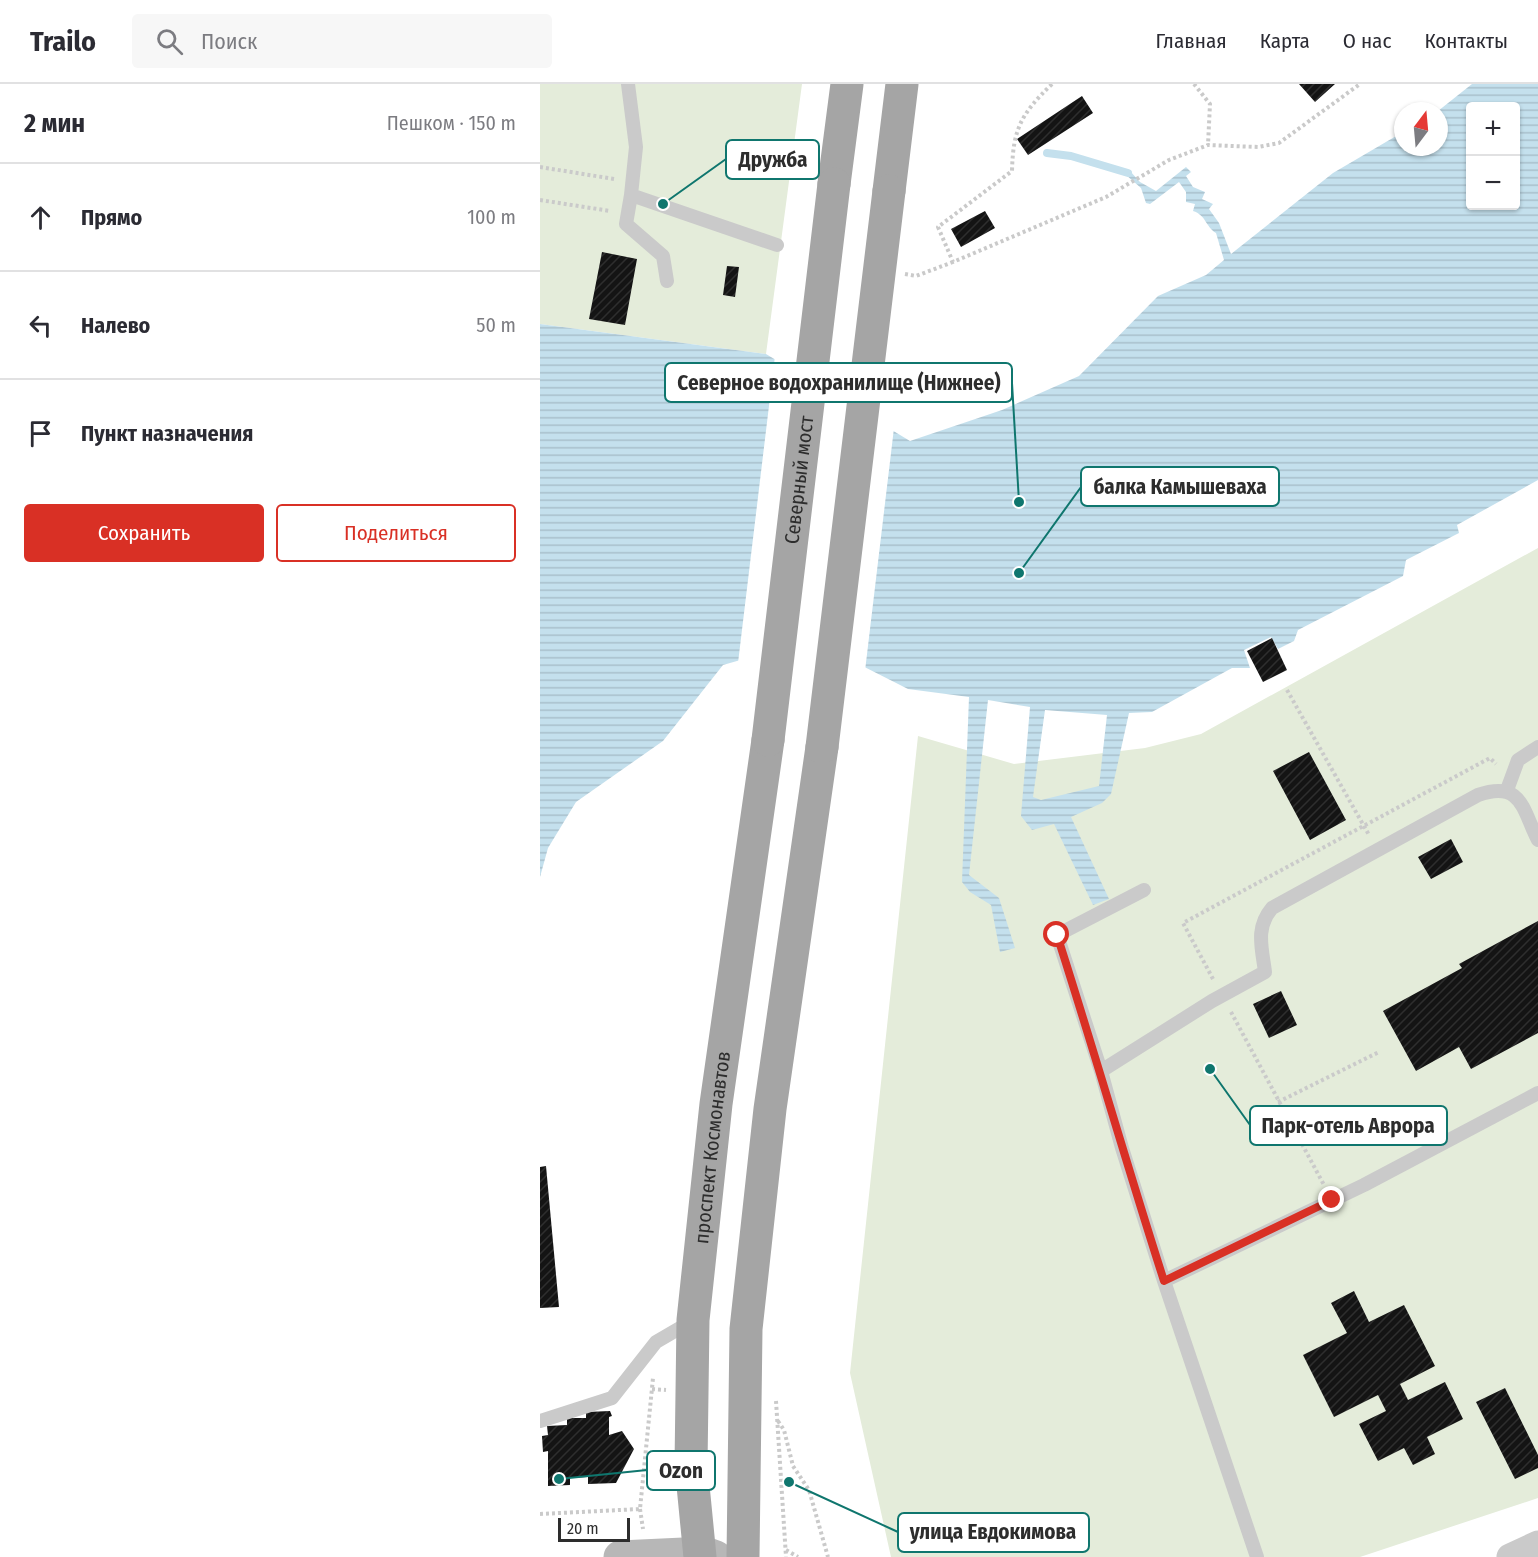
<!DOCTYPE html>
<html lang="ru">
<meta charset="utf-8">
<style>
:root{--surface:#fff;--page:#f7f7f7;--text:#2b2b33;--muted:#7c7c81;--line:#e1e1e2;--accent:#d93025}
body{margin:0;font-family:"Fira Sans Condensed",sans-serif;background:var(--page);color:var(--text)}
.controls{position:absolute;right:18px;top:18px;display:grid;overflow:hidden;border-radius:6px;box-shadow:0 2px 4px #0004}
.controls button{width:54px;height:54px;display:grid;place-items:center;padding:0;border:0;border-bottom:2px solid var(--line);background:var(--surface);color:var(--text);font:30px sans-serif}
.compass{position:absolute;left:854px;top:18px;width:54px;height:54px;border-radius:50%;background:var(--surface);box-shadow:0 2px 4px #0004;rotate:16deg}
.scale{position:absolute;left:18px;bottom:15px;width:72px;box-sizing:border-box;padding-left:6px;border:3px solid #2d2d2d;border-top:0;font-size:16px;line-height:21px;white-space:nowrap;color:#2d2d2d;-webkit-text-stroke:4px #fff;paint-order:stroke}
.stop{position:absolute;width:18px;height:18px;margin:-14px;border:4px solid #d93025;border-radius:50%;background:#fff}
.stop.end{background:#d93025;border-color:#fff;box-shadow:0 2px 6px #0008}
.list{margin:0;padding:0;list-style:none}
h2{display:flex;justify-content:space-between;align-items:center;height:78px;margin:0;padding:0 24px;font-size:26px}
h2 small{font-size:20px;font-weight:400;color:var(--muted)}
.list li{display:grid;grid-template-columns:39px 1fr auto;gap:18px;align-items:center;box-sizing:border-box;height:108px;padding:0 24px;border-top:2px solid var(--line)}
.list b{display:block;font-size:22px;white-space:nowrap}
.list em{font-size:20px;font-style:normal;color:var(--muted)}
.actions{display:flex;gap:12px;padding:18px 24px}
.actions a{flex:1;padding:14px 0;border:2px solid var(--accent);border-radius:6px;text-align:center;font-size:21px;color:var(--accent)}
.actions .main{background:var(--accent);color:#fff}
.icon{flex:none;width:33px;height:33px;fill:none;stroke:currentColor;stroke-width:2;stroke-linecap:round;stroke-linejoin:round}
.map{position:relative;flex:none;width:998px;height:1473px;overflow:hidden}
header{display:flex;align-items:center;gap:36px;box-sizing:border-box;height:84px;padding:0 30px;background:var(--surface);border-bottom:2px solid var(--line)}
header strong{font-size:28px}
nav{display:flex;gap:33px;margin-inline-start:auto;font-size:21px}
.search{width:420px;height:54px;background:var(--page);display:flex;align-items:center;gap:15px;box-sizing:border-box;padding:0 21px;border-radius:6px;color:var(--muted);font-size:22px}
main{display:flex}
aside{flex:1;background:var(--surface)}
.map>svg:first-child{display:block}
.park{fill:#e4ecda}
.water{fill:url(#water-rules);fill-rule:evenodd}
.pier{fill:#fff}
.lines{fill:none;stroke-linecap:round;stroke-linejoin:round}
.stream{stroke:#c4e0ed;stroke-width:8}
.building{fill:url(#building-hatch)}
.path{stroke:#cacaca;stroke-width:4;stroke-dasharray:3 3;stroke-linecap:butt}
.service{stroke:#cacaca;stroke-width:14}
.minor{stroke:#cacaca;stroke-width:27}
.secondary{stroke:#b7b7b7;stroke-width:33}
.primary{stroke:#a5a5a5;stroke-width:33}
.primary-bridge{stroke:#a5a5a5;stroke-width:33}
.route{stroke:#d93025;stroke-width:8}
.labels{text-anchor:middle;stroke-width:6;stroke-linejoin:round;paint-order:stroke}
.street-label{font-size:20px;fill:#2d2d2d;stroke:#fff}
.leader{fill:none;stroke:#0f766e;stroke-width:2}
.callout-dot{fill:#0f766e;stroke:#fff;stroke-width:2}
.callout{fill:#fff;stroke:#0f766e;stroke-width:2}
.callout-label{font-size:21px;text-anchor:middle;font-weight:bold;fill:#2d2d2d}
</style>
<header>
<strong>Trailo</strong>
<div class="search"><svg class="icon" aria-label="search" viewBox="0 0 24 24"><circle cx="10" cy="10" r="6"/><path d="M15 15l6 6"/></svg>Поиск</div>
<nav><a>Главная</a><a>Карта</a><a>О нас</a><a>Контакты</a></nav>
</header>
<main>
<aside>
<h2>2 мин<small>Пешком · 150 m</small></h2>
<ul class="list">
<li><svg class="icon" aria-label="ahead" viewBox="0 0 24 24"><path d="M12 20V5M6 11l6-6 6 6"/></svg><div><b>Прямо</b></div><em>100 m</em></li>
<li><svg class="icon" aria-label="left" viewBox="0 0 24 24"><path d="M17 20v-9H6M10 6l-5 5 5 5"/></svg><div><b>Налево</b></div><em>50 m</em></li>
<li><svg class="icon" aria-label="arrive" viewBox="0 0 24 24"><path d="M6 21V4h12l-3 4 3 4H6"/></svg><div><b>Пункт назначения</b></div></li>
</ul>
<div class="actions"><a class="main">Сохранить</a><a>Поделиться</a></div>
</aside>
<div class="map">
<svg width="998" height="1473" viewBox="0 0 998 1473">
<defs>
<pattern id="water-rules" width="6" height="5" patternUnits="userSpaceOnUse" patternTransform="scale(1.5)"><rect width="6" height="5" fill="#c4e0ed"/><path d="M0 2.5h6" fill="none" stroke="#a9c0cc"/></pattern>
<pattern id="building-hatch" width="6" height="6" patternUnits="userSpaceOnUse" patternTransform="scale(1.5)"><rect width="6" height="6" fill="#141414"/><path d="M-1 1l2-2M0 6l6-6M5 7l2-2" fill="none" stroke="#2e2e2e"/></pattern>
</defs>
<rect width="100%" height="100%" fill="#fff"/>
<path class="park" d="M 0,0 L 262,0 L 226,270 L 0,240 Z
M 998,464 L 998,1414 L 820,1473 L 351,1473 L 310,1289 L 378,652 L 474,680 L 605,664 L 661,650 Z"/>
<path class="water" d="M 932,0 L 998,0 L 998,396 L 917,441 L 919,449 L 866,476 L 863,492 L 758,546 L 754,557 L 738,565 L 731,553 L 704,566 L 710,584 L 692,584 L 612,628 L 589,629 L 571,710 L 562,719 L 531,733 L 569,815 L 553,821 L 514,740 L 492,746 L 481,732 L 490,623 L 448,616 L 429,791 L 459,814 L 475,864 L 460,868 L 451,821 L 430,808 L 422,798 L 429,613 L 368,605 L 271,556 L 183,581 L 123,657 L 36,718 L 8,764 L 0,793 L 0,240 L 226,270 L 370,357 L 462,326 L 539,292 L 618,212 L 666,191 L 684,176 L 676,149 C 665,142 666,131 653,127 L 655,120 L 646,118 L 646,108 L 639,98 L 610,120 L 606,119 L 601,104 L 586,91 L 590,87 L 600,98 L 616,107 L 646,83 L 651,88 L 646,92 L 653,103 L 665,108 L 662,115 L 673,120 L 669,125 L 679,139 L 691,170 L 793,89 L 863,48 L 863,63 L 899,63 L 898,27 ZM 930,22 L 975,22 L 975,122 L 930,122 ZM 505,626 L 567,631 L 559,702 L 501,716 L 493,713 Z"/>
<path class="pier" d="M 235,272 L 354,344 L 325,587 L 271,559 L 198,579 Z"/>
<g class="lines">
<path class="stream" d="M 507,69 L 531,72 L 588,89"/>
</g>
<path class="building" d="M 759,0 L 795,0 L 775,18 Z
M 542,12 L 553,29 L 488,71 L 477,55 Z
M 445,127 L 455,144 L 421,163 L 411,145 Z
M 62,168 L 97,175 L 85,241 L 49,235 Z
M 187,182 L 199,183 L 195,213 L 183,211 Z
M 732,554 L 747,586 L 723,598 L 707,567 Z
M 769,668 L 806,736 L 770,756 L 733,687 Z
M 911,755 L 923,778 L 891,795 L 878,773 Z
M 998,837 L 998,949 L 931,985 L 919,963 L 876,987 L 843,927 L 922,884 L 919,880 Z
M 741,907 L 757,941 L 729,954 L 713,920 Z
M 6,1082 L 19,1223 L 0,1224 L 0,1083 Z
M 814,1207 L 829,1238 L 864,1221 L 895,1282 L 860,1300 L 868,1316 L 905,1298 L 923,1335 L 887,1353 L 895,1370 L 873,1381 L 864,1364 L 838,1377 L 819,1340 L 846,1327 L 838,1311 L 794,1333 L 763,1271 L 807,1249 L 791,1219 Z
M 965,1304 L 998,1371 L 998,1384 L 975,1395 L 936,1318 Z
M 70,1327 L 72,1332 L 69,1333 L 69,1351 L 82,1347 L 94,1365 L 76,1399 L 48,1400 L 48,1393 L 30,1394 L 30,1401 L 8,1402 L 8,1367 L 3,1368 L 2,1352 L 8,1351 L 7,1342 L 27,1341 L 27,1334 L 46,1334 L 46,1328 Z"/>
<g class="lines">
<path class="path" d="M 512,0 C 481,30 473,45 472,87 L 398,143 L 413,178 L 566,113 L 629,76 L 668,61 L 718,63 L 739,59 L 820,0
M 654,0 L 670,20 L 668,61
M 0,83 L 74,95
M 0,116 L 70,127
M 365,190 L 376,192 L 413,178
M 747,606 L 829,751
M 673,895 L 643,839 L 950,674 L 956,680
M 691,928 L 784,1101
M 738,1018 L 839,968
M 112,1305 L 126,1306
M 236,1317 L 246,1473
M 238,1337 L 244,1346 L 253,1382 L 269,1406 L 288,1473
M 100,1425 L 103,1445
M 0,1430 L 100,1425 L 113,1294
M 246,1466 L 258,1473"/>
<path class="service" d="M 88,0 L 96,63 L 91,111 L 237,161
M 91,111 L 86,140 L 123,172 L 127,197
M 967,706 L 978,676 L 998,663
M 604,806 L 517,851 L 561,987 L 582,1064 L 624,1197 L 717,1473
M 561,987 L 672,917 L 725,888 C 722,864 715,844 732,824 L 938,711 C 982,696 982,725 998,756
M 624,1197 L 824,1101 L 998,1009
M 0,1337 L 72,1314 L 116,1258 L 152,1237"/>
<path class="minor" d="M 970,1473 L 998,1460"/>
<path class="secondary" d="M 80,1473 L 165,1469 L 176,1473"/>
<g class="primary">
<path d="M 294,100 L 307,0"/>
<path d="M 349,107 L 362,0"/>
<path id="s1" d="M 160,1473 L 151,1381 L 153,1236 L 176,1020 L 228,656"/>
<path d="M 203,1473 L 206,1245 L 230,1025 L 282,663"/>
</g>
<g class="primary-bridge">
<path id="s2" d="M 228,656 L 294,100"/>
<path d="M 282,663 L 349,107"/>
</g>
</g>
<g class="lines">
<path class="route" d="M 517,851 C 554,966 587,1082 624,1197 L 792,1116"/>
</g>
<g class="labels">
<g class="street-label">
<text dy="7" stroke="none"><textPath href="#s2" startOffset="262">Северный мост</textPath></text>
<text dy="7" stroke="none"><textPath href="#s1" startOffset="411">проспект Космонавтов</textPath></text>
</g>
</g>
<path class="leader" d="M123 120L186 75M479 418L472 299M479 489L541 403M670 985L710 1041M19 1395L107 1386M249 1398L358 1448"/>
<g class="callout-dot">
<circle cx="123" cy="120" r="6"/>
<circle cx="479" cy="418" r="6"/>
<circle cx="479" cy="489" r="6"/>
<circle cx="670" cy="985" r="6"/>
<circle cx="19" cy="1395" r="6"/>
<circle cx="249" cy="1398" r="6"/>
</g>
<g class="callout">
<rect x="186" y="56" width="93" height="39" rx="6"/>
<rect x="125" y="279" width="347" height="39" rx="6"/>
<rect x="541" y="383" width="198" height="39" rx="6"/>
<rect x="710" y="1022" width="197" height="39" rx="6"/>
<rect x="107" y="1367" width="68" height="39" rx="6"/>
<rect x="358" y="1429" width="191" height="39" rx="6"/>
</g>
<g class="callout-label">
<text x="233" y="83">Дружба</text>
<text x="299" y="306">Северное водохранилище (Нижнее)</text>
<text x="640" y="410">балка Камышеваха</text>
<text x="808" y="1049">Парк-отель Аврора</text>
<text x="141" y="1394">Ozon</text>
<text x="453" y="1455">улица Евдокимова</text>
</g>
</svg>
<div class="controls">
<button>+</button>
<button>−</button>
</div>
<svg class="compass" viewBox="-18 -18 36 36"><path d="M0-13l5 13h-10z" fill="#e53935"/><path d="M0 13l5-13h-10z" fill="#7c7c81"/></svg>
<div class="scale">20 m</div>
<div class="stop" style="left:517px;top:851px"></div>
<div class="stop end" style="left:792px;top:1116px"></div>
</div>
</main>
